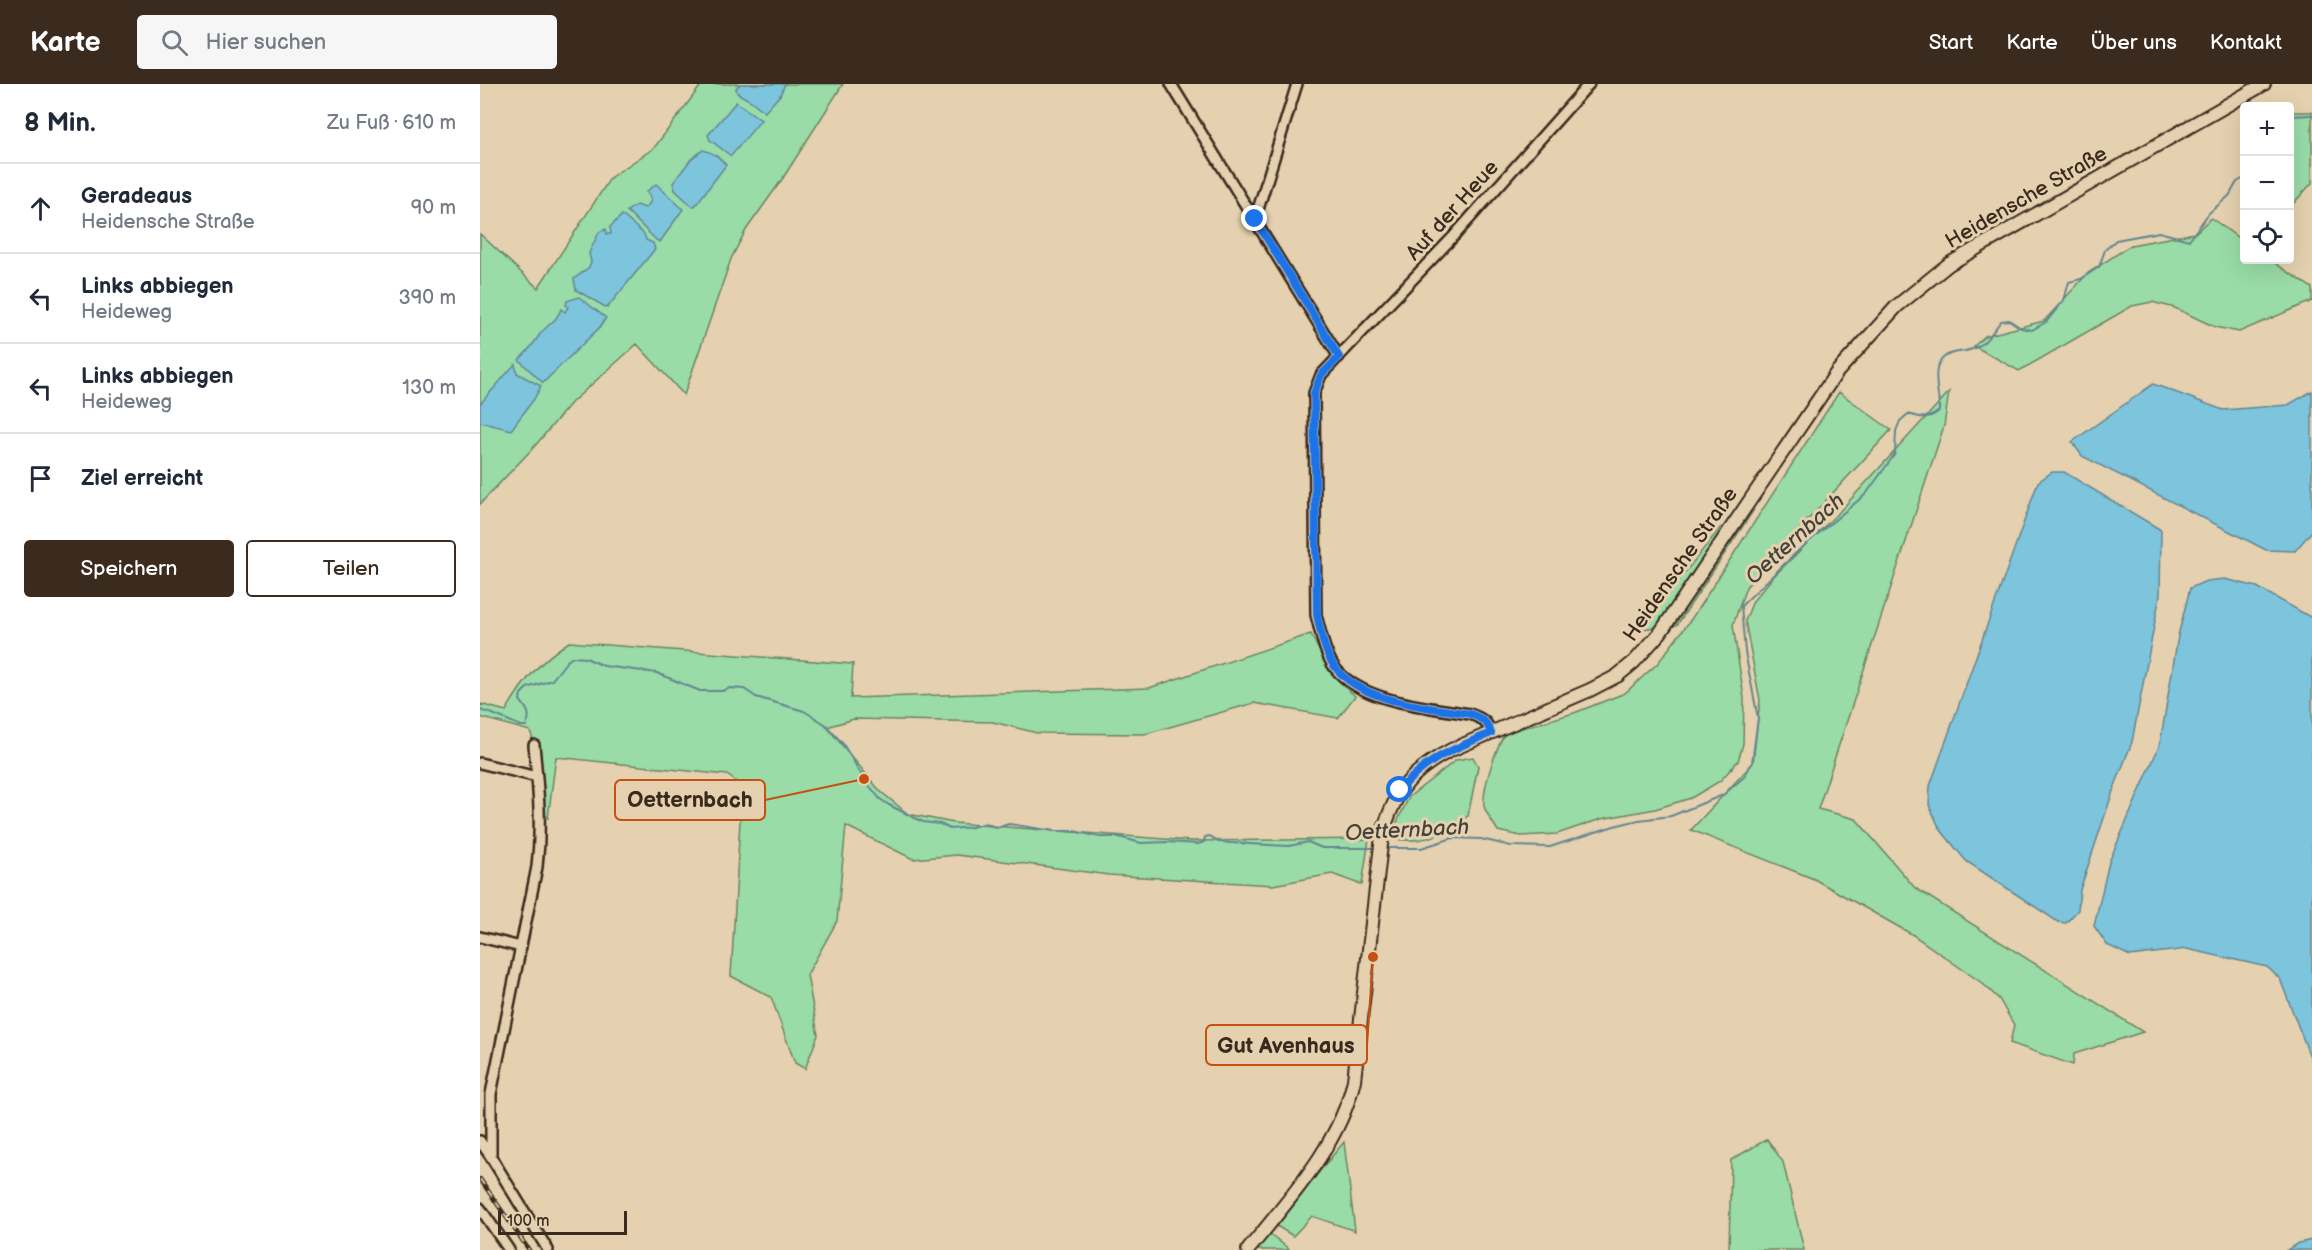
<!DOCTYPE html>
<html lang="de">
<meta charset="utf-8">
<style>
:root{--surface:#fff;--page:#f6f6f7;--text:#1f2937;--muted:#747a83;--line:#e0e1e3;--accent:#3b2a1e}
body{margin:0;font-family:"Balsamiq Sans",sans-serif;background:var(--page);color:var(--text)}
.controls{position:absolute;right:18px;top:18px;display:grid;overflow:hidden;border-radius:6px;box-shadow:0 6px 24px #0002}
.controls button{width:54px;height:54px;display:grid;place-items:center;padding:0;border:0;border-bottom:2px solid var(--line);background:var(--surface);color:var(--text);font:30px sans-serif}
.scale{position:absolute;left:18px;bottom:15px;width:129px;box-sizing:border-box;padding-left:6px;border:3px solid #3b2a1e;border-top:0;font-size:16px;line-height:21px;white-space:nowrap;color:#3b2a1e;-webkit-text-stroke:4px #e5d1af;paint-order:stroke}
.stop{position:absolute;width:18px;height:18px;margin:-14px;border:4px solid #1a73e8;border-radius:50%;background:#fff}
.stop.end{background:#1a73e8;border-color:#fff;box-shadow:0 2px 6px #0008}
.list{margin:0;padding:0;list-style:none}
h2{display:flex;justify-content:space-between;align-items:center;height:78px;margin:0;padding:0 24px;font-size:26px}
h2 small{font-size:20px;font-weight:400;color:var(--muted)}
.list li{display:grid;grid-template-columns:39px 1fr auto;gap:18px;align-items:center;box-sizing:border-box;height:90px;padding:0 24px;border-top:2px solid var(--line)}
.list b{display:block;font-size:22px;white-space:nowrap}
.list p{margin:0;font-size:20px;white-space:nowrap;color:var(--muted)}
.list em{font-size:20px;font-style:normal;color:var(--muted)}
.actions{display:flex;gap:12px;padding:18px 24px}
.actions a{flex:1;padding:14px 0;border:2px solid var(--accent);border-radius:6px;text-align:center;font-size:21px;color:var(--accent)}
.actions .main{background:var(--accent);color:#fff}
.icon{flex:none;width:33px;height:33px;fill:none;stroke:currentColor;stroke-width:2;stroke-linecap:round;stroke-linejoin:round}
.map{position:relative;flex:none;width:1832px;height:1166px;overflow:hidden}
header{display:flex;align-items:center;gap:36px;box-sizing:border-box;height:84px;padding:0 30px;background:var(--accent);color:#fff}
header strong{font-size:28px}
nav{display:flex;gap:33px;margin-inline-start:auto;font-size:21px}
.search{width:420px;height:54px;background:var(--page);display:flex;align-items:center;gap:15px;box-sizing:border-box;padding:0 21px;border-radius:6px;color:var(--muted);font-size:22px}
main{display:flex}
aside{flex:1;background:var(--surface)}
.map>svg:first-child{display:block}
.green{fill:#99dca8;stroke:#6a8363;stroke-width:1.5}
.water{fill:#7dc4dd;stroke:#638691;stroke-width:1.5}
.lines{fill:none;stroke-linecap:round;stroke-linejoin:round}
.stream{stroke:#638691;stroke-width:2}
.minor-casing{stroke:#3b2a1e;stroke-width:14}
.major-casing{stroke:#3b2a1e;stroke-width:16}
.minor{stroke:#e5d1af;stroke-width:9}
.major{stroke:#e5d1af;stroke-width:12}
.rail-casing{stroke:#3b2a1e;stroke-width:4.5}
.rail{stroke:#e5d1af;stroke-width:2;stroke-dasharray:7;stroke-linecap:butt}
.route{stroke:#1a73e8;stroke-width:8}
.labels{text-anchor:middle;stroke-width:6;stroke-linejoin:round;paint-order:stroke}
.street-label{font-size:21px;fill:#3b2a1e;stroke:#e5d1af}
.water-label{font-size:22px;font-style:italic;fill:#45413b;stroke:#e5d1af}
.leader{fill:none;stroke:#c55010;stroke-width:2}
.callout-dot{fill:#c55010;stroke:#e5d1af;stroke-width:2}
.callout{fill:#e5d1af;stroke:#c55010;stroke-width:2}
.callout-label{font-size:22px;text-anchor:middle;font-weight:bold;fill:#3b2a1e}
</style>
<header>
<strong>Karte</strong>
<div class="search"><svg class="icon" aria-label="search" viewBox="0 0 24 24"><circle cx="10" cy="10" r="6"/><path d="M15 15l6 6"/></svg>Hier suchen</div>
<nav><a>Start</a><a>Karte</a><a>Über uns</a><a>Kontakt</a></nav>
</header>
<main>
<aside>
<h2>8 Min.<small>Zu Fuß · 610 m</small></h2>
<ul class="list">
<li><svg class="icon" aria-label="ahead" viewBox="0 0 24 24"><path d="M12 20V5M6 11l6-6 6 6"/></svg><div><b>Geradeaus</b><p>Heidensche Straße</p></div><em>90 m</em></li>
<li><svg class="icon" aria-label="left" viewBox="0 0 24 24"><path d="M17 20v-9H6M10 6l-5 5 5 5"/></svg><div><b>Links abbiegen</b><p>Heideweg</p></div><em>390 m</em></li>
<li><svg class="icon" aria-label="left" viewBox="0 0 24 24"><path d="M17 20v-9H6M10 6l-5 5 5 5"/></svg><div><b>Links abbiegen</b><p>Heideweg</p></div><em>130 m</em></li>
<li><svg class="icon" aria-label="arrive" viewBox="0 0 24 24"><path d="M6 21V4h12l-3 4 3 4H6"/></svg><div><b>Ziel erreicht</b></div></li>
</ul>
<div class="actions"><a class="main">Speichern</a><a>Teilen</a></div>
</aside>
<div class="map">
<svg width="1832" height="1166" viewBox="0 0 1832 1166">
<rect width="100%" height="100%" fill="#e5d1af"/>
<filter id="ink" filterUnits="userSpaceOnUse"><feTurbulence type="fractalNoise" baseFrequency=".0167" numOctaves="2"/><feDisplacementMap in="SourceGraphic" scale="12" xChannelSelector="R" yChannelSelector="G"/><feConvolveMatrix kernelMatrix="1 2 1 2 8 2 1 2 1" color-interpolation-filters="sRGB"/></filter>
<g filter="url(#ink)">
<path class="green" d="M 222,0 L 363,0 L 303,94 L 266,146 L 251,175 L 204,311 L 157,260 L 92,318 L 54,363 L 0,420 L 0,150 L 58,204 L 131,93 L 174,64 Z
M 1810,28 L 1832,28 L 1832,99 L 1810,123 Z
M 1731,134 L 1764,158 L 1764,176 L 1790,176 L 1832,204 L 1832,217 L 1759,248 L 1735,243 L 1695,224 L 1672,218 L 1652,222 L 1539,287 L 1494,262 L 1505,252 L 1564,237 L 1608,189 L 1651,161 L 1715,149 Z
M 1359,308 L 1411,346 L 1266,503 L 1253,541 L 1264,614 L 1263,660 L 1258,677 L 1240,697 L 1211,714 L 1175,725 L 1121,735 L 1077,750 L 1041,752 L 1018,747 C 1014,740 1006,730 1004,722 C 1002,705 1016,664 1025,649 L 1094,629 L 1145,609 L 1178,579 L 1212,534 Z
M 1469,308 L 1464,342 L 1338,725 L 1376,735 L 1435,804 L 1663,948 L 1594,970 L 1593,981 L 1530,959 L 1534,941 L 1519,915 L 1502,899 L 1433,851 L 1334,795 L 1211,746 L 1273,679 L 1280,616 L 1265,537 L 1273,517 L 1293,493 L 1360,427 Z
M 1273,427 L 1197,541 L 1160,545 L 1240,444 Z
M 831,550 C 842,574 854,595 875,612 L 858,634 L 774,619 L 665,650 L 557,649 L 513,638 L 374,635 L 347,643 L 400,707 L 428,730 L 474,739 L 711,757 L 889,755 L 882,801 L 852,790 L 793,801 L 629,791 L 477,771 L 433,775 L 366,742 L 357,837 L 327,891 L 338,951 L 325,985 L 315,979 L 291,913 L 251,892 L 262,702 L 247,691 L 76,673 L 68,734 L 62,728 L 60,676 L 50,647 L 0,633 L 0,620 L 26,627 C 43,597 60,577 89,558 L 373,580 L 371,614 L 669,604 Z
M 993,673 L 998,682 L 988,732 C 963,750 946,760 915,755 L 917,738 L 929,713 L 976,676 Z
M 1287,1055 L 1303,1078 L 1324,1166 L 1249,1166 L 1251,1076 Z
M 864,1058 L 875,1147 L 832,1132 L 813,1152 L 795,1141 Z
M 789,1149 L 810,1166 L 777,1166 Z"/>
<path class="water" d="M 260,0 L 305,0 L 300,11 L 285,28 L 271,17 L 257,9 L 256,4 Z
M 256,18 L 281,36 L 251,72 L 230,56 L 228,51 Z
M 223,66 C 233,68 239,73 246,81 L 215,122 L 212,122 L 195,106 L 193,99 L 211,75 Z
M 176,100 L 203,125 L 180,158 L 176,156 L 147,127 L 156,121 L 166,124 L 171,117 L 169,110 L 166,108 Z
M 142,131 L 164,150 L 166,156 L 173,159 L 175,165 L 127,224 L 96,206 L 94,195 L 109,183 L 111,178 L 109,169 L 119,148 L 126,145 L 127,150 L 131,150 L 130,143 Z
M 99,213 L 126,234 L 120,243 L 63,299 L 39,276 C 47,268 54,260 60,250 C 68,240 77,237 81,225 L 85,228 L 88,223 L 86,221 L 87,217 Z
M 35,280 L 37,289 L 61,302 L 54,315 L 31,346 L 0,338 L 0,320 Z
M 1673,300 L 1743,326 L 1808,321 L 1832,307 L 1832,447 L 1815,467 L 1786,466 L 1602,372 L 1592,358 Z
M 1572,388 L 1584,388 L 1681,446 L 1680,511 L 1652,658 L 1633,707 L 1600,806 L 1598,826 L 1586,839 L 1578,838 L 1486,777 L 1460,745 L 1449,721 L 1450,702 L 1558,398 Z
M 1745,495 L 1777,503 L 1832,534 L 1832,978 L 1800,895 L 1787,883 L 1707,865 L 1650,872 L 1627,861 L 1614,842 L 1629,778 L 1680,660 L 1698,552 L 1710,504 L 1726,497 Z
M 1832,1156 L 1832,1166 L 1807,1166 L 1818,1159 Z"/>
<g class="lines">
<path class="stream" d="M 1810,32 L 1832,31
M 0,626 L 13,630 L 41,642 L 46,642 C 52,631 47,625 40,616 L 41,610 L 47,604 L 72,596 L 87,577 L 93,573 L 106,574 L 124,582 L 177,589 L 220,607 L 242,607 L 250,604 L 264,605 L 276,613 L 324,627 L 345,640 L 363,660 L 384,695 L 400,715 L 409,721 L 443,738 L 460,740 L 470,745 L 492,743 L 506,739 L 516,744 L 529,740 L 574,747 L 594,747 L 620,753 L 639,753 L 661,759 L 688,758 L 718,760 L 724,758 L 725,753 L 730,752 L 738,758 L 751,759 L 809,762 L 828,758 L 842,764 L 895,764
M 904,764 L 941,764 L 973,754 L 1001,755 L 1031,762 L 1070,763 L 1134,742 L 1159,736 L 1191,732 L 1243,711 L 1264,693 L 1272,679 L 1278,634 L 1265,568 L 1261,522 L 1321,464 L 1386,410 L 1415,370 L 1416,347 L 1420,337 L 1428,330 C 1441,334 1448,336 1459,327 C 1460,314 1454,297 1457,285 C 1463,264 1480,271 1495,264 C 1506,259 1514,246 1521,237 L 1529,236 L 1541,244 L 1552,246 L 1566,238 L 1584,216 L 1589,198 L 1601,195 L 1619,183 L 1625,166 L 1636,156 L 1679,148 L 1709,156 L 1729,129 L 1749,112 L 1757,98 L 1764,94"/>
<defs>
<path id="minor" d="M 691,0 L 859,273
M 775,135 L 817,0
M 1011,649 C 1007,637 1001,634 990,630 C 950,623 882,619 855,584 C 844,569 841,549 836,531 L 834,309 L 841,291 L 974,152 L 1109,0
M 54,661 C 58,704 62,739 57,783 L 11,1010 L 11,1073 L 68,1166
M 0,679 L 57,693
M 0,853 L 41,863
M 0,1057 L 11,1073
M 0,1124 L 29,1166"/>
<path id="major" d="M 768,1166 C 809,1115 860,1061 874,996 L 902,752 C 914,708 931,687 971,666 L 1110,606 L 1137,592 L 1154,578 L 1180,549 L 1357,288 L 1417,222 L 1469,180 L 1784,0"/>
</defs>
<use href="#minor" class="minor-casing"/>
<use href="#major" class="major-casing"/>
<use href="#minor" class="minor"/>
<use href="#major" class="major"/>
<defs>
<path id="rail" d="M 0,1095 L 49,1166"/>
</defs>
<use href="#rail" class="rail-casing"/>
<use href="#rail" class="rail"/>
</g>
</g>
<g class="lines" filter="url(#ink)">
<path class="route" d="M 775,135 L 859,273 L 841,291 L 834,309 L 837,531 C 841,549 844,568 855,583 C 882,619 949,623 990,630 C 1001,634 1007,637 1011,649 C 974,665 947,674 920,706"/>
</g>
<g class="labels">
<g class="street-label">
<text transform="translate(1546 113) rotate(-30)" y="7">Heidensche Straße</text>
<text transform="translate(972 126) rotate(-48)" y="7">Auf der Heue</text>
<text transform="translate(1200 480) rotate(-55)" y="7">Heidensche Straße</text>
</g>
<g class="water-label">
<text transform="translate(1314 454) rotate(-42)" y="8">Oetternbach</text>
<text transform="translate(927 745) rotate(-3)" y="8">Oetternbach</text>
</g>
</g>
<path class="leader" d="M384 695L285 716M893 873L887 961"/>
<g class="callout-dot">
<circle cx="384" cy="695" r="6"/>
<circle cx="893" cy="873" r="6"/>
</g>
<g class="callout">
<rect x="135" y="696" width="150" height="40" rx="6"/>
<rect x="726" y="941" width="161" height="40" rx="6"/>
</g>
<g class="callout-label">
<text x="210" y="723">Oetternbach</text>
<text x="806" y="969">Gut Avenhaus</text>
</g>
</svg>
<div class="controls">
<button>+</button>
<button>−</button>
<button><svg class="icon" aria-label="locate" viewBox="0 0 24 24"><circle cx="12" cy="12" r="6"/><path d="M12 2v4M12 18v4M2 12h4M18 12h4"/></svg></button>
</div>
<div class="scale">100 m</div>
<div class="stop" style="left:920px;top:706px"></div>
<div class="stop end" style="left:775px;top:135px"></div>
</div>
</main>
